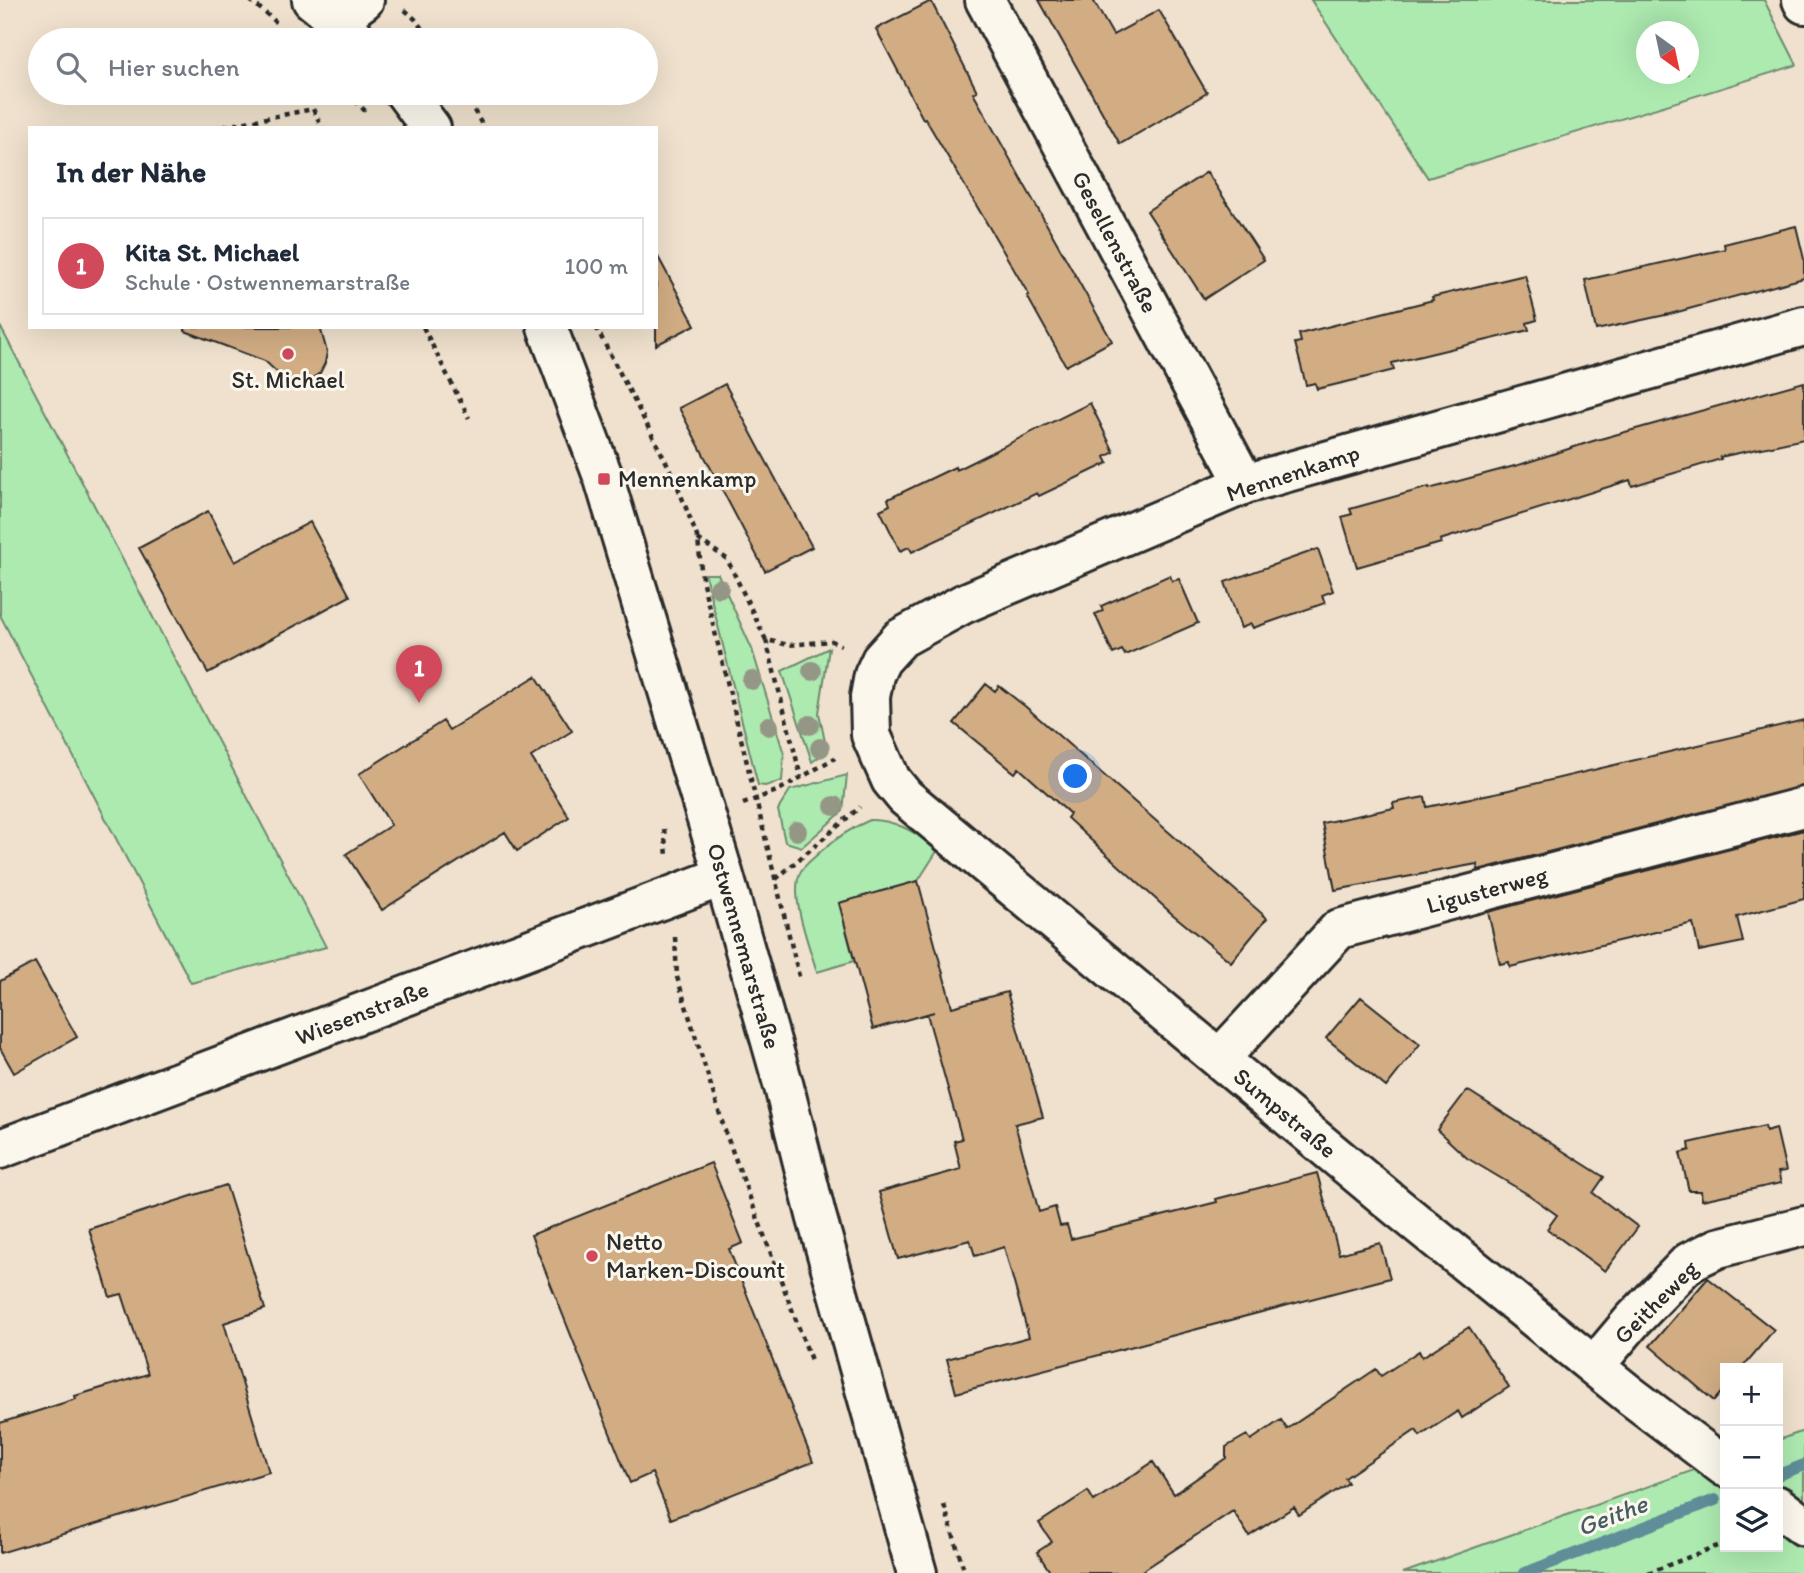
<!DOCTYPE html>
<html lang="de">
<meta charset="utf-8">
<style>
:root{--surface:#fff;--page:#f2f2f3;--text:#1f2937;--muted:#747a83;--line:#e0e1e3;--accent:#d1495b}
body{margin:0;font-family:Itim,sans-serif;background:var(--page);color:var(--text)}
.controls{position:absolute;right:21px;bottom:21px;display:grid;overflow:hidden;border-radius:0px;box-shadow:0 7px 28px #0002}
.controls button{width:63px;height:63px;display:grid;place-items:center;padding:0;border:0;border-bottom:2px solid var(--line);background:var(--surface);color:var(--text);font:35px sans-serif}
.compass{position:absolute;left:1636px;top:21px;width:63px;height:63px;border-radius:50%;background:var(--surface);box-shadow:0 7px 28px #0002;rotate:147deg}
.you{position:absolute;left:1076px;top:777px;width:24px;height:24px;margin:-18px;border:5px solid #fff;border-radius:50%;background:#1a73e8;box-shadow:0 0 0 10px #1a73e833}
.badge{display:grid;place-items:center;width:46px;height:46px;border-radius:50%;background:var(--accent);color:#fff;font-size:23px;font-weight:700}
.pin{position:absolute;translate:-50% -58px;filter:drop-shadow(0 2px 4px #0008)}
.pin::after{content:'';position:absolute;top:37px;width:24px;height:21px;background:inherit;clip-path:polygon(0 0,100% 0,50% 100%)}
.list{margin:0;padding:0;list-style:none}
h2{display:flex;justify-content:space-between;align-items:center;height:91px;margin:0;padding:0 28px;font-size:30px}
h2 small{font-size:23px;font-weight:400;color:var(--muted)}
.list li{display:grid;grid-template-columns:46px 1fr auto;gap:21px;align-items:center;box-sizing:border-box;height:98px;margin:0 14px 14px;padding:0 14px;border:2px solid var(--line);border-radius:0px}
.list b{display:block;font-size:26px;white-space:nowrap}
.list p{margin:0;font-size:23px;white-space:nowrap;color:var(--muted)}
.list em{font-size:23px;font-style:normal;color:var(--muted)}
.icon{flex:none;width:38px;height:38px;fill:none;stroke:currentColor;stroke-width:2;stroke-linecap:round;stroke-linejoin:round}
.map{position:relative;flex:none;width:1804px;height:1573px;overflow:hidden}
.search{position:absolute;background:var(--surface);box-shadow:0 7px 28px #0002;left:28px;top:28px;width:630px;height:77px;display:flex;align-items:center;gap:18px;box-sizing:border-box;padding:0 24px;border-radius:38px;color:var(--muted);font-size:26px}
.panel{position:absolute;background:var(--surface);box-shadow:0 7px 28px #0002;left:28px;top:126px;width:630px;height:203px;border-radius:0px}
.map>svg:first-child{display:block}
.green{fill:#adeab0;stroke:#6c8a6e;stroke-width:2;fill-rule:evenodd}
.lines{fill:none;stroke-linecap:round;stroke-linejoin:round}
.stream{stroke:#5f8d98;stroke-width:12}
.building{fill:#d2ad84;stroke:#2b2b2b;stroke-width:2}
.minor-casing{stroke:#2b2b2b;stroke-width:44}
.path{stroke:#2b2b2b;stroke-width:4.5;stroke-dasharray:5 5;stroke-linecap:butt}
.minor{stroke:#fbf7ec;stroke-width:38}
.tree{fill:#959786}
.poi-dot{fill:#d1495b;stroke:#fbf7ec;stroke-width:2.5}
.labels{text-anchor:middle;stroke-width:6;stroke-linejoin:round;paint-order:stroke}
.street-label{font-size:24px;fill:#2b2b2b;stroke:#fbf7ec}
.poi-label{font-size:24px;fill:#2b2b2b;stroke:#fbf7ec;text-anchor:start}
.water-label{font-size:26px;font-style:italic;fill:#455c62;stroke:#fbf7ec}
</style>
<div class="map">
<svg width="1804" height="1573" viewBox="0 0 1804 1573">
<rect width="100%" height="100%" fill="#efe1cd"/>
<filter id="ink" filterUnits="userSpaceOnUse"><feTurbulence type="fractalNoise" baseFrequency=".0143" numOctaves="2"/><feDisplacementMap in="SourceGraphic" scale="14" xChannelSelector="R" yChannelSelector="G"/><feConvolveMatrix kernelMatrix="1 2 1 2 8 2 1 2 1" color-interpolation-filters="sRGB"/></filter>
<g filter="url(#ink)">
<path class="green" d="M 1311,0 L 1764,0 L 1797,65 L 1428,178 ZM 1646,32 L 1688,32 L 1688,74 L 1646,74 Z
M 0,326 L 326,947 L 191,983 L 0,615 Z
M 705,574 L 718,574 L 752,649 L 784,754 L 782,781 L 765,786 L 758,785 Z
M 829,648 L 819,713 L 827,751 L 812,762 L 782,671 Z
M 847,775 L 843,811 L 802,847 L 785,842 L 778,810 L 790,790 Z
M 870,820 C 896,819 918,835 939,848 L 918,881 L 839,903 L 854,961 L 817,972 C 810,948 788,893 801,871 C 805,864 814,858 820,852 C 836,838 851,828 870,820 Z
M 1804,1431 L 1804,1506 L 1778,1488 L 1778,1440 Z
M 1694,1470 L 1725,1491 L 1725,1547 L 1778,1547 L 1778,1526 L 1804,1543 L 1804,1573 L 1403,1573 Z"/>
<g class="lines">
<path class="stream" d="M 1778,1475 L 1804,1465
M 1525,1573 L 1715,1500"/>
</g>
<path class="building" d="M 1039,0 L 1093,0 L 1113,35 L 1159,10 L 1207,93 L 1120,144 Z
M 931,1 L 977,91 L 973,93 L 1112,341 L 1066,366 L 1027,296 L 1029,295 L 925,118 L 923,119 L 876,29 Z
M 1207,172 L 1264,260 L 1204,299 L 1147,211 Z
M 1796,226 L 1804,259 L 1804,278 L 1670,314 L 1596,330 L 1585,280 L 1725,249 L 1724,244 Z
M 656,253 L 695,325 L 656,345 Z
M 1525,275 L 1537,320 L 1527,323 L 1529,330 L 1392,363 L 1394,370 L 1355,380 L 1317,389 L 1315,383 L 1306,385 L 1295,343 L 1301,342 L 1299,334 L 1433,300 L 1432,297 Z
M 185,327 L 320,327 L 327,352 L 325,363 L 320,373 L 311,379 L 292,382 L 282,377 L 265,361 L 185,331 Z
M 1804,382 L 1804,439 L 1720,457 L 1721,459 L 1632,486 L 1630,480 L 1440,540 L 1441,543 L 1357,567 L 1342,517 L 1352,514 L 1350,509 L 1429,487 L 1429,489 L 1522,464 L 1593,441 Z
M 725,384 L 812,547 L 765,571 L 679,408 Z
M 1090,403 L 1114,452 L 1105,457 L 1108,463 L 1039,496 L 1037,493 L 912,552 L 909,547 L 900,551 L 880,510 L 890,505 L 888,499 L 955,467 L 956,470 Z
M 208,511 L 235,562 L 310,522 L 350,596 L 208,673 L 139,548 Z
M 1318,549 L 1333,591 L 1322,595 L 1325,603 L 1253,628 L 1251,624 L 1241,628 L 1225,582 Z
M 1170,575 L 1172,581 L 1179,579 L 1198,623 L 1125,655 L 1122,650 L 1113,654 L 1095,614 L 1103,611 L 1101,606 Z
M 536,676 L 572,731 L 531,757 L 569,817 L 517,851 L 505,832 L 382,910 L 346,854 L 391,825 L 359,774 L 443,721 L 449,730 Z
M 986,684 L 995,691 L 999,686 L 1026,707 L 1267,918 L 1231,962 L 1171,913 L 1092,841 L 1067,818 L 1070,814 L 1019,768 L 1015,773 L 954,723 Z
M 1804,720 L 1804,786 L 1478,870 L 1477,864 L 1335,890 L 1322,823 L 1394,808 L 1393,803 L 1425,797 L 1427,807 L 1509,790 Z
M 1804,830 L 1804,899 L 1737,917 L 1743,942 L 1699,951 L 1693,923 L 1510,967 L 1509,962 L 1500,964 L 1488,912 Z
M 918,881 L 952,1007 L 1007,992 L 1043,1117 L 1015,1124 L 1039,1212 L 1055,1207 L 1060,1226 L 1067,1225 L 1071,1239 L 1217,1202 L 1216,1199 L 1317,1173 L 1339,1254 L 1380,1243 L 1390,1278 L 956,1393 L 947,1359 L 1029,1337 L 1004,1247 L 975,1256 L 970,1240 L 898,1259 L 879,1192 L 961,1169 L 954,1141 L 962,1139 L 927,1014 L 934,1012 L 873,1029 L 839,903 Z
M 35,962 L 77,1037 L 14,1073 L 0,1048 L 0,981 Z
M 1361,997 L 1420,1044 L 1386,1087 L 1326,1038 Z
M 1467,1090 L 1604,1177 L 1593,1193 L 1638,1227 L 1605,1271 L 1547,1229 L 1557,1215 L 1529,1195 L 1467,1158 L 1437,1130 Z
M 1765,1126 L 1766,1131 L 1776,1128 L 1786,1171 L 1778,1172 L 1781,1183 L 1702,1200 L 1701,1191 L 1689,1191 L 1680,1153 L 1690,1150 L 1689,1143 Z
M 711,1163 L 743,1243 L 729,1249 L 813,1462 L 671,1519 L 652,1473 L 630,1483 L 531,1235 Z
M 226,1185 L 265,1309 L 224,1323 L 269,1472 L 0,1553 L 0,1423 L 76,1399 L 75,1396 L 148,1374 L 122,1294 L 110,1297 L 89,1229 Z
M 1708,1278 L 1774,1330 L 1742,1368 L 1725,1368 L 1725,1388 L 1714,1401 L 1650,1346 Z
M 1469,1327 L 1509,1387 L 1462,1418 L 1458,1411 L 1420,1436 L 1416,1430 L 1345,1478 L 1348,1483 L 1299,1515 L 1294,1507 L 1249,1536 L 1233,1511 L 1139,1573 L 1051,1573 L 1037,1552 L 1052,1542 L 1039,1523 L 1088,1491 L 1094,1501 L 1153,1462 L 1174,1494 L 1226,1458 L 1226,1447 L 1247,1435 L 1251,1440 L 1281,1420 L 1287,1429 L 1376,1369 L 1381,1376 L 1419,1351 L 1422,1357 Z"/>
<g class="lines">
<defs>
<path id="minor" d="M 312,0 L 337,20 L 357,40
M 985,0 L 1245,484
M 1802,0 L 1804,4
M 337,20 L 364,0
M 405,93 L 431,128
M 547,327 L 604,479 L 724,876 L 784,1087 L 816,1215 L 917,1573
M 1220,1058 L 1339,929 L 1804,807
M 0,1149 L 724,876
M 1595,1365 L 1633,1320 L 1689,1262 L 1718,1248 L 1804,1226
M 1725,1467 L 1631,1396 L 1397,1207 L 905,797 L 891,780 L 871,735 L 870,697 L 874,675 L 881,660 L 901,638 L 963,604 L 1245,484 L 1804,326
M 1778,1506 L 1804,1526"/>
</defs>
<use href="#minor" class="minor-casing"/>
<path class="path" d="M 250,0 L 276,22
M 405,10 L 415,19 L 430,40
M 348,93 L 367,113
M 464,93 L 484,128
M 215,128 L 313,109 L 322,128
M 423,327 L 469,418
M 596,327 L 674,477 L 698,539 L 702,579 L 800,980
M 698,539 L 727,559 L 766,640 L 789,645 L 832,641 L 841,645
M 766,640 L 801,777
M 743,804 L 779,790 L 835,758
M 664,829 L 667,855
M 776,879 L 860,807
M 675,937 L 677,977 L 726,1134 L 811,1360
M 944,1505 L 965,1573
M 1648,1573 L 1725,1543"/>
<use href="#minor" class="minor"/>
</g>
<g class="tree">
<circle cx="719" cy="588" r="10"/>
<circle cx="812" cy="671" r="10"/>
<circle cx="752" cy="680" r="10"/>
<circle cx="810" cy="725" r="10"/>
<circle cx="769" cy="726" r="10"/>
<circle cx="820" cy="748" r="10"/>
<circle cx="834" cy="806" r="10"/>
<circle cx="797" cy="831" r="10"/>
</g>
</g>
<g class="poi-dot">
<circle cx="288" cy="354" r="7"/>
<rect x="597" y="472" width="14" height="14" rx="3.5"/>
<circle cx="592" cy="1256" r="7"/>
</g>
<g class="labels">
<g class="street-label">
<text transform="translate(1115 242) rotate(62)" y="8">Gesellenstraße</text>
<text transform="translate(1293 473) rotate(-18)" y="8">Mennenkamp</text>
<text transform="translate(1487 890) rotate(-15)" y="8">Ligusterweg</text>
<text transform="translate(744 946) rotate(74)" y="8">Ostwennemarstraße</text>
<text transform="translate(362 1013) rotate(-21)" y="8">Wiesenstraße</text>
<text transform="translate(1285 1113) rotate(40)" y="8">Sumpstraße</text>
<text transform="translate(1656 1302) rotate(-45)" y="8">Geitheweg</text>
</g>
<g class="poi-label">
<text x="288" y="388" text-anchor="middle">St. Michael</text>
<text x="618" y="487">Mennenkamp</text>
<text x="606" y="1250">Netto<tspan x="606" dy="28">Marken-Discount</tspan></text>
</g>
<g class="water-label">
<text transform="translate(1612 1515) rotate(-21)" y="9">Geithe</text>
</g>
</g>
</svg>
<div class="controls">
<button>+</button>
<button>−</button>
<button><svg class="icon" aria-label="layers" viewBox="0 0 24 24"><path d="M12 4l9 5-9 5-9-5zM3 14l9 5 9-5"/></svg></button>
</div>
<svg class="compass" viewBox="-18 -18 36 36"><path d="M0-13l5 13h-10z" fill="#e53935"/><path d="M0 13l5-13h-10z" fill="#747a83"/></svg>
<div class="you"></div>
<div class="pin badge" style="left:419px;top:703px">1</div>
<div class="search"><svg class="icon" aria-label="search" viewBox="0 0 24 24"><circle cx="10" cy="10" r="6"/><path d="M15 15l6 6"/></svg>Hier suchen</div>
<section class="panel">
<h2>In der Nähe<small></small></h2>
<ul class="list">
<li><span class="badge">1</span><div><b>Kita St. Michael</b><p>Schule · Ostwennemarstraße</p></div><em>100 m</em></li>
</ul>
</section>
</div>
